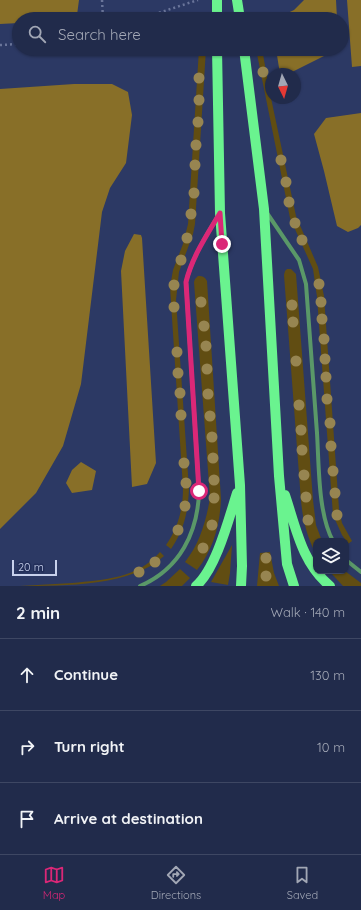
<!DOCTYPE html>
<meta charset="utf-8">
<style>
:root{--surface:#212b4b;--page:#293352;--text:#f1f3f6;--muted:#a2a7b5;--line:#3e4763;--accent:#db2777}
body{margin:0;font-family:Quicksand,sans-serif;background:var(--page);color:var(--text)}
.controls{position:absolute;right:12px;bottom:12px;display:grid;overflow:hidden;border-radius:8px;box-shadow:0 1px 3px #0004}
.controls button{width:36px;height:36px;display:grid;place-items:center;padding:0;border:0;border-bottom:1px solid var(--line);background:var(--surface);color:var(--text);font:20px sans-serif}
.compass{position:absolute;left:265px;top:68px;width:36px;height:36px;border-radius:50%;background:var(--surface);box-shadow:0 1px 3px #0004;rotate:175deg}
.scale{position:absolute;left:12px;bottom:10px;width:45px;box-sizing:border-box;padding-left:4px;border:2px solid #c8d1ec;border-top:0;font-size:11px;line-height:14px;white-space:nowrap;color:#c8d1ec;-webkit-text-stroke:3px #222e59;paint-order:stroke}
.stop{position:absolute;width:12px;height:12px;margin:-9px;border:3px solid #db2777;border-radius:50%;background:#fff}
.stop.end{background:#db2777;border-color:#fff;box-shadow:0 1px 4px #0008}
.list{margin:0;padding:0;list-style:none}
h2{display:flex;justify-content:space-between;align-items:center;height:52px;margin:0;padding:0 16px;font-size:17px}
h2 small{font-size:13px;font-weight:400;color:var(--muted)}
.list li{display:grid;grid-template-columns:26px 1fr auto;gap:12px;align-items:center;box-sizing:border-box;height:72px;padding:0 16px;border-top:1px solid var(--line)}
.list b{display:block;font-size:15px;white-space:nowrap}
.list em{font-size:13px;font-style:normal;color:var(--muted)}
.icon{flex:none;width:22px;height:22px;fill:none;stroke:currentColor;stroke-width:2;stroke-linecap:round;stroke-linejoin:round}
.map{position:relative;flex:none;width:361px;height:586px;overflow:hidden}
.search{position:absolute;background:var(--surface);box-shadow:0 1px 3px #0004;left:12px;right:12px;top:12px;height:44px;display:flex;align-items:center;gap:10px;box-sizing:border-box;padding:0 14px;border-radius:22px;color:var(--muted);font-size:15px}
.sheet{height:268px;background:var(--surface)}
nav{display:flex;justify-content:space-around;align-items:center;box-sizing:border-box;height:56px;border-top:1px solid var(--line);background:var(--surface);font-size:11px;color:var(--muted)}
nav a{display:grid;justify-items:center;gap:2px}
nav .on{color:var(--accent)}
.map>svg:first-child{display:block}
.green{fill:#614d12}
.forest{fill:#886f28}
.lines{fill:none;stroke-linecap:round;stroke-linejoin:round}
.path{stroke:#6a759a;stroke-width:2.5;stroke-dasharray:2 3;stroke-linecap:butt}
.street{stroke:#5a9868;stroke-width:4}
.primary{stroke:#6af38f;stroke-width:10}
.tree{fill:#978551}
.route{stroke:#db2777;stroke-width:5}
</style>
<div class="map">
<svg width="361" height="586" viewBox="0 0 361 586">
<rect width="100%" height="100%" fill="#2c3964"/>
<path class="green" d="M 199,49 L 206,49 L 195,224 L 193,234 L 179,272 L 176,300 L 189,489 C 188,512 184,530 171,549 L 166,545 C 178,528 183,509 183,488 L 170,287 L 173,270 L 183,244 L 188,224 Z
M 256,49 L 262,49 L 271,98 L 296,216 L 318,267 L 324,296 L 339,509 L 342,523 L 352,541 L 348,544 L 342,535 L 333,515 L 317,297 L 313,269 L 290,218 Z
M 287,269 L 291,269 L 296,274 L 313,500 L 316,525 L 322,541 L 316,541 L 316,554 C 307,537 303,521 301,501 L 284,275 L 285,271 Z
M 198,276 C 203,276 205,277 207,281 L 221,499 C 220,525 213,550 197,570 L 185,562 C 200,543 206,521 210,498 L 194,282 L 195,279 Z
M 232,545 L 230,573 L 228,585 L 211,582 Z
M 160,552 L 164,556 C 132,586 65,586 20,586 C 37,585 55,584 72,583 C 104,580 138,578 160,552 Z
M 270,552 L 274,573 L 279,586 L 257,586 L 260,553 Z
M 180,569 L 190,578 L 182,586 L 160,586 L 166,582 Z
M 333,571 L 345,571 L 361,583 L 361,586 L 343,586 L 331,573 Z"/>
<path class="forest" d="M 0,0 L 79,0 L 77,15 L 60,19 L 19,19 L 19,23 L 0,24 Z
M 304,0 L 336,0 L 337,19 L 275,19 L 294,10 Z
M 347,0 L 361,0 L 361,66 L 352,67 Z
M 276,49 L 338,49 L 288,74 L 280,74 Z
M 74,84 L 112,84 L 128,92 L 132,115 L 126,163 L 110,188 L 102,212 L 81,384 L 63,446 L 36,493 L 0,529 L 0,89 Z
M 361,113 L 361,225 L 358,228 L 348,232 L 337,226 L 324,171 L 314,134 L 326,118 Z
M 134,234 L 141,235 L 142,238 L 156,463 L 147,484 L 132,487 L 121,271 L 125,251 Z
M 81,462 L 96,471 L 92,490 L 72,493 L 66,483 L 72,470 Z"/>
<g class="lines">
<path class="path" d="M 102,0 L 103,19
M 140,19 L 198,0
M 0,45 L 19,44"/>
<path class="street" d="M 267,213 L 299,260 L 306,284 C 310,334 313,384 317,433 C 319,465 318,514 333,541
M 346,560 L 361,572
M 140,586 C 180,569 198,532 199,491 L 186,282 C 192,258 205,238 217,217"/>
<path class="primary" d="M 237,0 L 240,19
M 217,19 L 217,0
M 217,49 L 220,213 L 240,485 L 242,566 L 241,586
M 244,49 L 264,209 L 279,476 L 287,564 L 294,586
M 285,495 C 296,528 302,563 330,586
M 196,586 C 216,569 229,518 237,493"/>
</g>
<g class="tree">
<circle cx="263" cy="72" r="5.5"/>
<circle cx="199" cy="78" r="5.5"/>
<circle cx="199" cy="100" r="5.5"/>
<circle cx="198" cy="122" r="5.5"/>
<circle cx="196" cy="145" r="5.5"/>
<circle cx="281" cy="160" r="5.5"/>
<circle cx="195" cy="165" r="5.5"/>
<circle cx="286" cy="182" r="5.5"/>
<circle cx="194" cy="193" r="5.5"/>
<circle cx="289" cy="202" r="5.5"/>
<circle cx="191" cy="214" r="5.5"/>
<circle cx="295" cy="223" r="5.5"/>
<circle cx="187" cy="238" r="5.5"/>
<circle cx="302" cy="240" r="5.5"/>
<circle cx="181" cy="260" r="5.5"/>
<circle cx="319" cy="284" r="5.5"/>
<circle cx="174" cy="285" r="5.5"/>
<circle cx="201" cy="302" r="5.5"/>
<circle cx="321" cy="302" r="5.5"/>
<circle cx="292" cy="305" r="5.5"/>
<circle cx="174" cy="307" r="5.5"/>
<circle cx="322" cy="319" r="5.5"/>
<circle cx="293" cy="322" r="5.5"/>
<circle cx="204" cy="326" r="5.5"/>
<circle cx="324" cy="339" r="5.5"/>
<circle cx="206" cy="346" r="5.5"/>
<circle cx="177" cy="352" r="5.5"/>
<circle cx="325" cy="359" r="5.5"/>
<circle cx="296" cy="361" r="5.5"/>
<circle cx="207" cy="369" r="5.5"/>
<circle cx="178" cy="373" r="5.5"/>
<circle cx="326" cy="377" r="5.5"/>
<circle cx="180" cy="393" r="5.5"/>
<circle cx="208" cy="394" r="5.5"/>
<circle cx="327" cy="399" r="5.5"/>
<circle cx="299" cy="405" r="5.5"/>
<circle cx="181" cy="415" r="5.5"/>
<circle cx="210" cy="416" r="5.5"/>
<circle cx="330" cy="423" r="5.5"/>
<circle cx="301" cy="430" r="5.5"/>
<circle cx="212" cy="437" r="5.5"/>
<circle cx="331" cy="446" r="5.5"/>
<circle cx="302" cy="450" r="5.5"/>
<circle cx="213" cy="458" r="5.5"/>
<circle cx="184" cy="463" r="5.5"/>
<circle cx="333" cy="471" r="5.5"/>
<circle cx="304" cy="475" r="5.5"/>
<circle cx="214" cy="480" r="5.5"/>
<circle cx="186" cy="483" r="5.5"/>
<circle cx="335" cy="493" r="5.5"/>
<circle cx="306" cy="497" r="5.5"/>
<circle cx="214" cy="498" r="5.5"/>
<circle cx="185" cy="506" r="5.5"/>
<circle cx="337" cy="515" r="5.5"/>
<circle cx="308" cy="520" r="5.5"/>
<circle cx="212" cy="525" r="5.5"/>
<circle cx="178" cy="530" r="5.5"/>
<circle cx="203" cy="548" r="5.5"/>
<circle cx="266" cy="558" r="5.5"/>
<circle cx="155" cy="562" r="5.5"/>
<circle cx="139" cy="572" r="5.5"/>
<circle cx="266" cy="576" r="5.5"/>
</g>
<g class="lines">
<path class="route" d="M 199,491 L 186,282 C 192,257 207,235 220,213 L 222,244"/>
</g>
</svg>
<div class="controls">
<button><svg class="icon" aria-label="layers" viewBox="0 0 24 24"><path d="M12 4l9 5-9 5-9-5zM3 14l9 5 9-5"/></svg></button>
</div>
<svg class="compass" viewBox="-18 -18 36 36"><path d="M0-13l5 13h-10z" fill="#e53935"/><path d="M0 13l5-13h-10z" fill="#a2a7b5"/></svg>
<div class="scale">20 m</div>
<div class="stop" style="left:199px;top:491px"></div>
<div class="stop end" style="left:222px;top:244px"></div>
<div class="search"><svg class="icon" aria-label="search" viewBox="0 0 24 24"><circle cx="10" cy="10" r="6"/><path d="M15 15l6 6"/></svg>Search here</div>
</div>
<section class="sheet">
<h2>2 min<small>Walk · 140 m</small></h2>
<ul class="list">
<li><svg class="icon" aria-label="ahead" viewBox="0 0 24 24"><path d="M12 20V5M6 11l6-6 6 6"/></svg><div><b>Continue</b></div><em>130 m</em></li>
<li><svg class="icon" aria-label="right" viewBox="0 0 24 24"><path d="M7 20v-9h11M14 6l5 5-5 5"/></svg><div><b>Turn right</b></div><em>10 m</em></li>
<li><svg class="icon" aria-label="arrive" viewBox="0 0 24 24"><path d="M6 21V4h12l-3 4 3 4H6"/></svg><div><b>Arrive at destination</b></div></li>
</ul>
</section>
<nav>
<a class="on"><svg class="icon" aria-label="map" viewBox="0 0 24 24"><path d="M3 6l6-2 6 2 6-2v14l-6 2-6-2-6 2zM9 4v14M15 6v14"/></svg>Map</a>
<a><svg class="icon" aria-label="directions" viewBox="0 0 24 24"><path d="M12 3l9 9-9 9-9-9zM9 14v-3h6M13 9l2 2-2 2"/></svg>Directions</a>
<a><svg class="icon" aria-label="saved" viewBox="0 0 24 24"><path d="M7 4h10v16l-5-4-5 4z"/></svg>Saved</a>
</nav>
